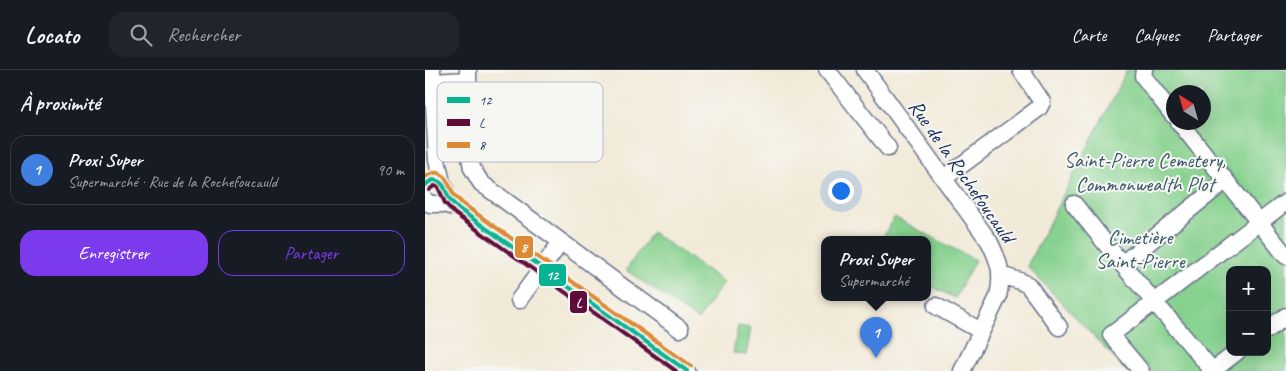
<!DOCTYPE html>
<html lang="fr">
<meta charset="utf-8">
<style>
:root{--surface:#171b24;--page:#20242c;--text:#f1f3f6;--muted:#9ea1a6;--line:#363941;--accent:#7c3aed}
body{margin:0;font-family:Caveat,sans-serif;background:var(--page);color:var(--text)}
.controls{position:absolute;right:15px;bottom:15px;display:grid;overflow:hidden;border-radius:10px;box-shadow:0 5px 20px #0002}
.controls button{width:45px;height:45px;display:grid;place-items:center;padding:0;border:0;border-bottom:1px solid var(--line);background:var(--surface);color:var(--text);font:25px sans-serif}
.compass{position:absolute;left:741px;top:15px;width:45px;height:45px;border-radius:50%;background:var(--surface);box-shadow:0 5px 20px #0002;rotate:323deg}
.you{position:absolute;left:415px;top:120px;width:18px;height:18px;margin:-12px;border:4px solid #fff;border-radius:50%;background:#1a73e8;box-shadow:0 0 0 8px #1a73e833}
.badge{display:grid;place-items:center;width:32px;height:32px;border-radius:50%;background:var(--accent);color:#fff;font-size:16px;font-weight:700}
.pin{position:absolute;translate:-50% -41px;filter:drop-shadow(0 1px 2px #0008)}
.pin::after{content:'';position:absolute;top:26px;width:18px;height:15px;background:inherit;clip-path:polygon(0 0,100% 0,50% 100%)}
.popup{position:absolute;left:396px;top:166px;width:110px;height:65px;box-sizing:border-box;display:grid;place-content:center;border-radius:10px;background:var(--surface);filter:drop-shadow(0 1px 4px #0005);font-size:16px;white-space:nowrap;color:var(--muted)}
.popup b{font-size:19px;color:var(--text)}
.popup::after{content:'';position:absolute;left:50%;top:100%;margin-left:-10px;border:10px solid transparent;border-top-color:var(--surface)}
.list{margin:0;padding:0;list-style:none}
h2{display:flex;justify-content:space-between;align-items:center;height:65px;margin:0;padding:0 20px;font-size:21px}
h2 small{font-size:16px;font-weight:400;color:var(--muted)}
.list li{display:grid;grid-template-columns:32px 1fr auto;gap:15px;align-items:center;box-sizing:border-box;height:70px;margin:0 10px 10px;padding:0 10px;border:1px solid var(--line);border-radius:15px}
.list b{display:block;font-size:19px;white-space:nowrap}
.list p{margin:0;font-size:16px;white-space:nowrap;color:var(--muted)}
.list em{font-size:16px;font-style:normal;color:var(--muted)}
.actions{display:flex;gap:10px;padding:15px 20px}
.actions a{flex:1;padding:11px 0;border:1px solid var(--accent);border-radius:15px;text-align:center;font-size:18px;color:var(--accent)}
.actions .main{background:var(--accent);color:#fff}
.icon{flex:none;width:28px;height:28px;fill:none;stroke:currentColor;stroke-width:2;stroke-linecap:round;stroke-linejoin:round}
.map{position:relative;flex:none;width:861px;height:301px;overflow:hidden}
header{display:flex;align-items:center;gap:30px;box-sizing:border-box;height:70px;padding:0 25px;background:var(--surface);border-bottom:1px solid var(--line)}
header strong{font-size:24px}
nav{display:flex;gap:28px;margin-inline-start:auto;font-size:18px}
.search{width:350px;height:45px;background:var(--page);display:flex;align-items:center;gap:12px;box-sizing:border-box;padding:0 18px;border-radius:15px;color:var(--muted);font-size:19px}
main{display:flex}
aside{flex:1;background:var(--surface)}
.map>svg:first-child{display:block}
.green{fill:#86d18e;stroke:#508076;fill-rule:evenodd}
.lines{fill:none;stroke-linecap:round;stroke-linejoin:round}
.minor-casing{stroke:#667089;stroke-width:19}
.minor{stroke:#fff;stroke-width:16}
.bus-1-casing{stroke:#f6f6f2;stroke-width:8}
.bus-2-casing{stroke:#f6f6f2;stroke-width:8}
.bus-3-casing{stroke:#f6f6f2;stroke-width:8}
.bus-1{stroke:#08b393;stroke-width:4}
.bus-2{stroke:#610b38;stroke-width:4}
.bus-3{stroke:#dc8a35;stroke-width:4}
.labels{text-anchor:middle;stroke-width:4;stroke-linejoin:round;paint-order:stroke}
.park-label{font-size:21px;fill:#36586a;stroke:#f6f6f2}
.street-label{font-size:21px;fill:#1b2f5e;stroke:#f6f6f2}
.key{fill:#f6f6f2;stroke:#b4bac6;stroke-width:1}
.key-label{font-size:14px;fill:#1b2f5e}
.line-badge{stroke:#f6f6f2;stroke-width:2}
.badge-label{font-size:14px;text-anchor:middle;font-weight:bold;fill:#fff}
</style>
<header>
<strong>Locato</strong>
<div class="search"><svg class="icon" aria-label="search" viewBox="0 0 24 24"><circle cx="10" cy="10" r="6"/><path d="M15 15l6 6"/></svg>Rechercher</div>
<nav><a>Carte</a><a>Calques</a><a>Partager</a></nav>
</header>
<main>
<aside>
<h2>À proximité<small></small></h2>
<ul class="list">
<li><span class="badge" style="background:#3f7fe0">1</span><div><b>Proxi Super</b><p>Supermarché · Rue de la Rochefoucauld</p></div><em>90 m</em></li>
</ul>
<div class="actions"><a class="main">Enregistrer</a><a>Partager</a></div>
</aside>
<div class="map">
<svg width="861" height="301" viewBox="0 0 861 301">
<rect width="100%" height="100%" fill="#f6f6f2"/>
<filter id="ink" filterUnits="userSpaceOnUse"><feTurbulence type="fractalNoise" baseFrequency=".02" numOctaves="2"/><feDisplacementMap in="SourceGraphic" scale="10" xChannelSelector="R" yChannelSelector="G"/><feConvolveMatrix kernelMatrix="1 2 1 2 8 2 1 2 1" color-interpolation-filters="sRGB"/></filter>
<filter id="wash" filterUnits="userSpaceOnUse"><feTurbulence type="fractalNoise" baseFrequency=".0096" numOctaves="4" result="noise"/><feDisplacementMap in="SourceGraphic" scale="20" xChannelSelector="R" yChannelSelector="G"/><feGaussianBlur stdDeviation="1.12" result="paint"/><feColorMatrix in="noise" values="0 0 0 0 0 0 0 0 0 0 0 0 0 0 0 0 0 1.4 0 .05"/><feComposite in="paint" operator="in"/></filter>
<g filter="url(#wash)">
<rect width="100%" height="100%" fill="#f2ead8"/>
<path class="green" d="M 702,0 L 861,0 L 861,301 L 701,301 L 602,196 ZM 748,22 L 778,22 L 778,52 L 748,52 ZM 805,200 L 842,200 L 842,282 L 805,282 Z
M 469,147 L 550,190 L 530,228 L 502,214 L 502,169 L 457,169 Z
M 227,162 L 299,212 L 273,250 L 201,200 Z
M 313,256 L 326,258 L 321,285 L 308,283 Z"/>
</g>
<g filter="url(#ink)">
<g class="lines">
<defs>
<path id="minor" d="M 7,0 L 12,90 L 17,113
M 43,0 L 44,82 L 47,98 L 56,113 L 255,259
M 402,0 L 463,78
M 440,0 L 564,171 C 575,193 578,203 573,227 L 537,301
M 719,0 L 718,6 L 748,45
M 8,12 L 42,10
M 754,52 L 861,186
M 519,108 L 614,38 L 617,32 L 596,0
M 0,115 C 8,107 18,110 21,120
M 0,130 L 5,134 L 19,134 L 34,139 L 262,301
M 649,134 L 697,194 L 800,111
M 697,194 L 788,301
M 575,205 L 595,211 L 603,215 L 634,257
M 94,230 L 136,172
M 511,236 L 556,261
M 842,260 L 861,246
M 716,301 L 686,265 L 861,132
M 787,301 L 812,282"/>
</defs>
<use href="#minor" class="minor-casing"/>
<use href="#minor" class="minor"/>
<defs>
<path id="bus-1" d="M 0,115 L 7,110 C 21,111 19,120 25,130 C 28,133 31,136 34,139 L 262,301"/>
<path id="bus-2" d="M 4,120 L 9,116 L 13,117 L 20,133 L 30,144 L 251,301"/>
<path id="bus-3" d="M 0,107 C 19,94 23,114 29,125 C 32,128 35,131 38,134 L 266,296"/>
</defs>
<use href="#bus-1" class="bus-1-casing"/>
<use href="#bus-2" class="bus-2-casing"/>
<use href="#bus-3" class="bus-3-casing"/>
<use href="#bus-1" class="bus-1"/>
<use href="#bus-2" class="bus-2"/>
<use href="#bus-3" class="bus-3"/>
</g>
</g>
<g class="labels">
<g class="park-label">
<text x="720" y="97">Saint-Pierre Cemetery,<tspan x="720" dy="24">Commonwealth Plot</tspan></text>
<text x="715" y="174">Cimetière<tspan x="715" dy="24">Saint-Pierre</tspan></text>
</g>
<g class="street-label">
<text transform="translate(537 101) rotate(55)" y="7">Rue de la Rochefoucauld</text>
</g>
</g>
<rect x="12" y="12" width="166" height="80" rx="8" class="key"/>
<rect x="22" y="27" width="23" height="6" fill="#08b393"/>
<rect x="22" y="49" width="23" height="7" fill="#610b38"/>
<rect x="22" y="72" width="23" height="6" fill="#dc8a35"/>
<g class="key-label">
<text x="54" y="35">12</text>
<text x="54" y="57">L</text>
<text x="54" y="80">8</text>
</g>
<g class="line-badge">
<rect x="89" y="165" width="20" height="24" rx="5" fill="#dc8a35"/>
<rect x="113" y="193" width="29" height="24" rx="5" fill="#08b393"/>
<rect x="144" y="220" width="19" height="24" rx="5" fill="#610b38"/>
</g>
<g class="badge-label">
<text x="99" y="182">8</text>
<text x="127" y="210">12</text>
<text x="154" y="237">L</text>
</g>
</svg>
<div class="controls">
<button>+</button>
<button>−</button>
</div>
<svg class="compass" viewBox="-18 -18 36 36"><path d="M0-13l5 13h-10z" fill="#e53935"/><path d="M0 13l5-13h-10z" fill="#9ea1a6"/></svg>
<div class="you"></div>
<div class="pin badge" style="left:451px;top:288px;background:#3f7fe0">1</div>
<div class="popup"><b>Proxi Super</b>Supermarché</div>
</div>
</main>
